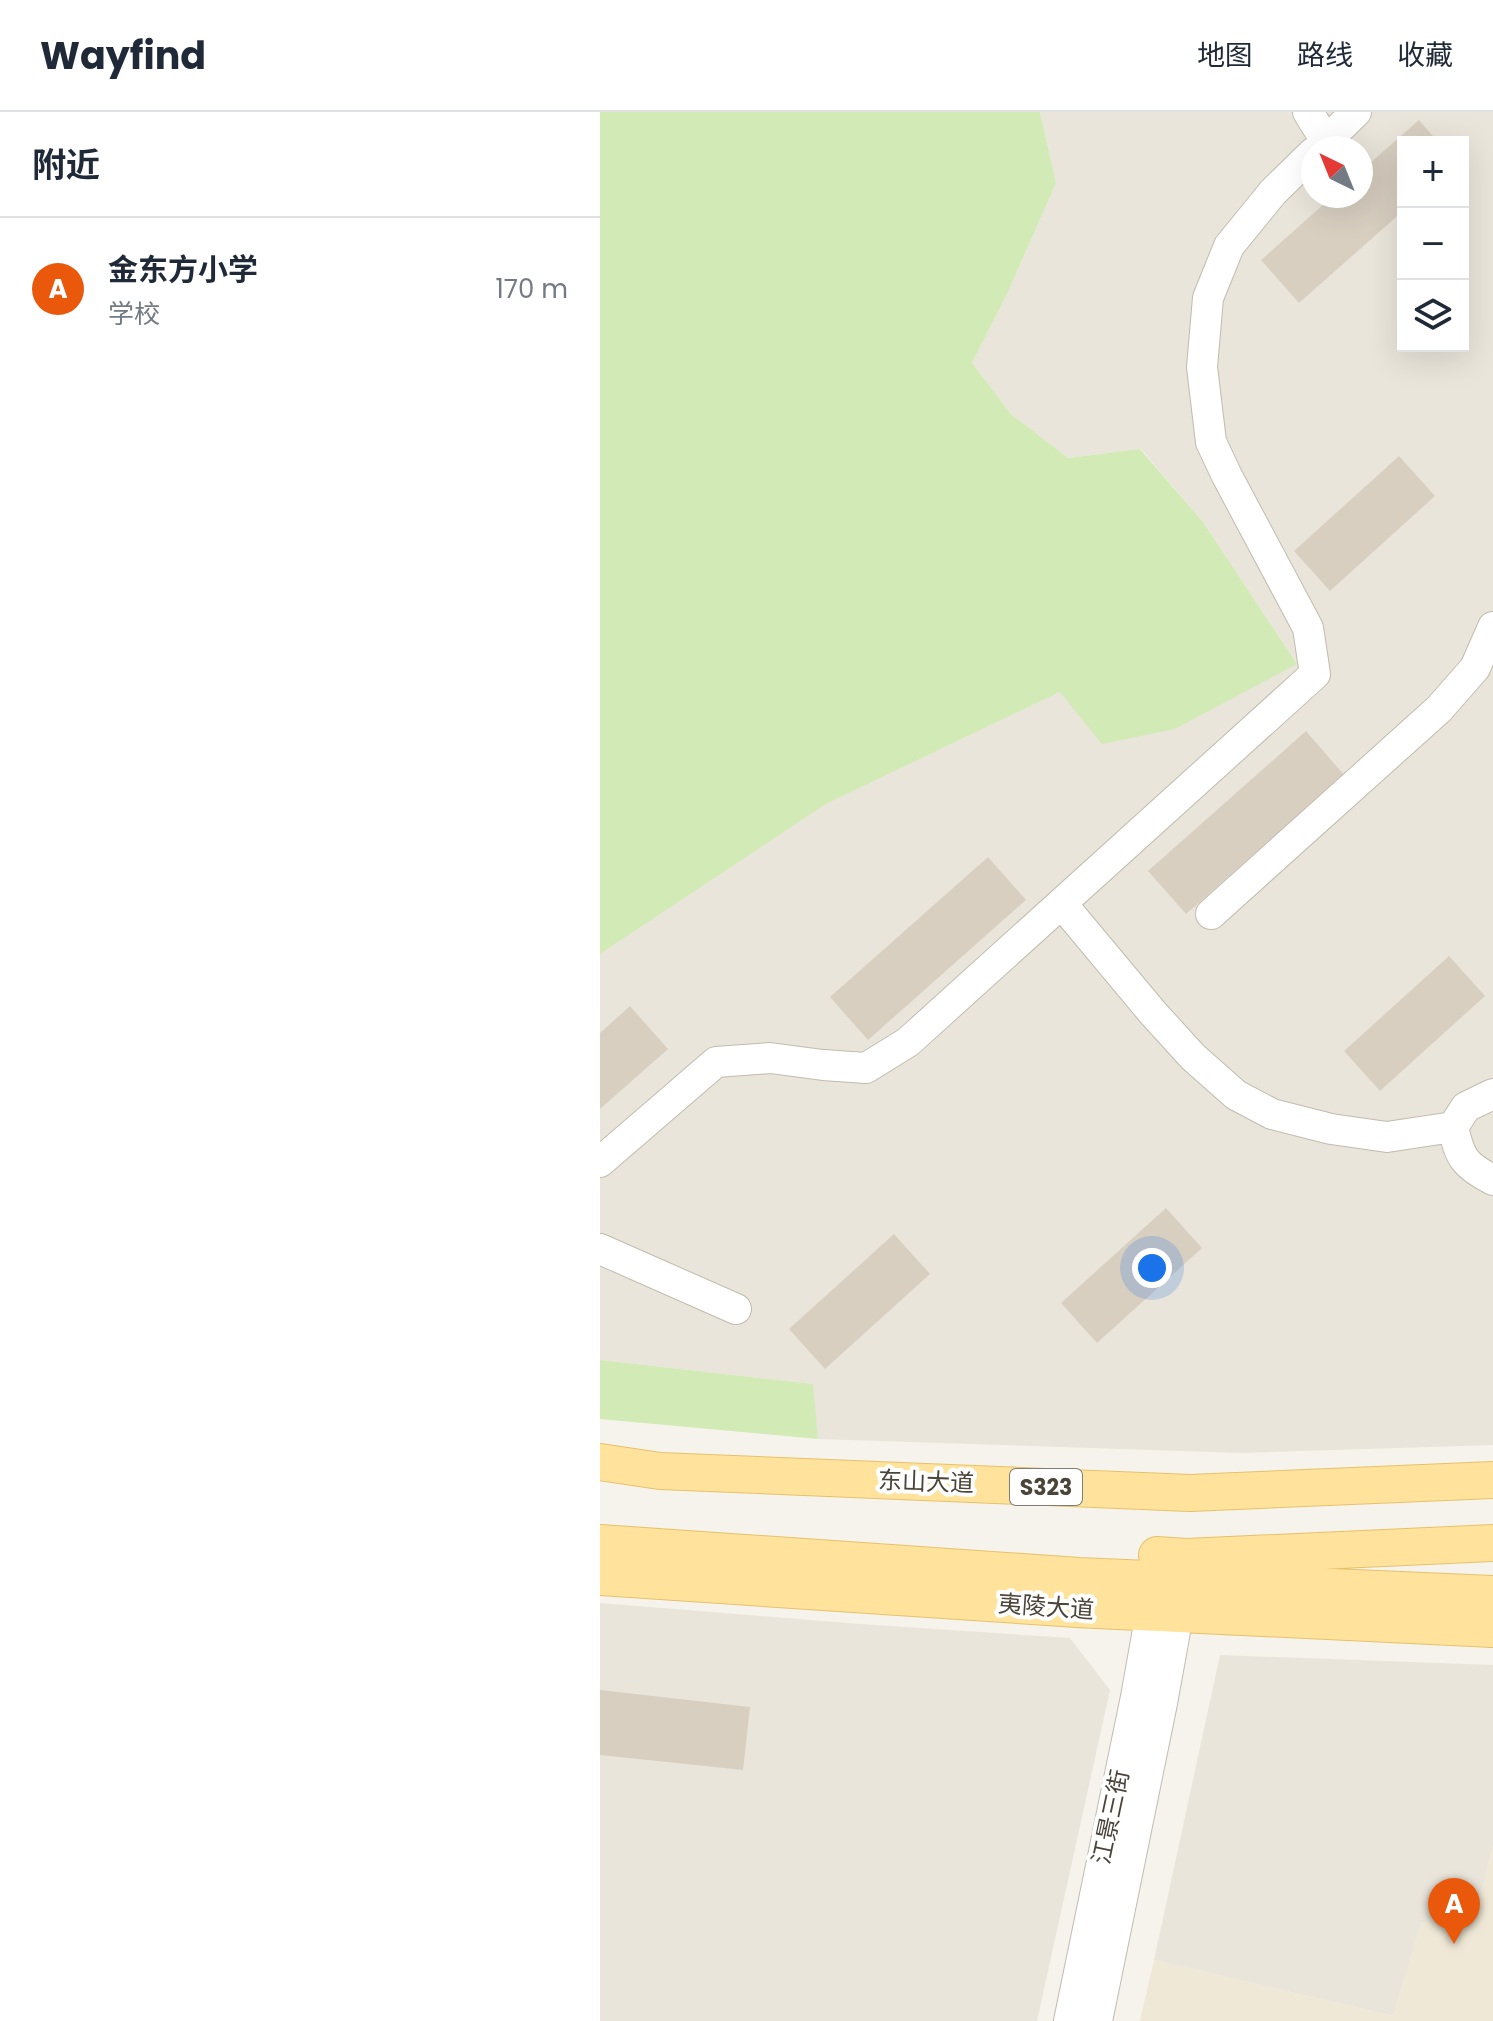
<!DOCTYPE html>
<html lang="zh">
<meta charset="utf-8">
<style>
:root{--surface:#fff;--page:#f2f2f3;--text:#1f2937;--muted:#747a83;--line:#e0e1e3;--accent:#ea580c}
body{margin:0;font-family:Poppins,"Noto Sans SC",sans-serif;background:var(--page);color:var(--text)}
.controls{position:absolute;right:24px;top:24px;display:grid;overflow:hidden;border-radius:0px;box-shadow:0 8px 32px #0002}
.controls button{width:72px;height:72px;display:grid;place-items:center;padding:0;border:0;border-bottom:2px solid var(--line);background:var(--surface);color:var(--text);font:40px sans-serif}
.compass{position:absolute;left:701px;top:24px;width:72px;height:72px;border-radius:50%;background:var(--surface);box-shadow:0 8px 32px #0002;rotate:317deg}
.you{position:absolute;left:552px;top:1156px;width:28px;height:28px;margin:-20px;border:6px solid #fff;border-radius:50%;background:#1a73e8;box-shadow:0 0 0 12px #1a73e833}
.badge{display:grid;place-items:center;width:52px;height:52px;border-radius:50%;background:var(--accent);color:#fff;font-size:26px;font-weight:700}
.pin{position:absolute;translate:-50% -66px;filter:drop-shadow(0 2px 4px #0008)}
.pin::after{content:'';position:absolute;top:42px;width:28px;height:24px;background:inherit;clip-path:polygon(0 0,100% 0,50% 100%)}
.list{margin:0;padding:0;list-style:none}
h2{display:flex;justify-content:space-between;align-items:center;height:104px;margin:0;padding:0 32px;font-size:34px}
h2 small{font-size:26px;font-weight:400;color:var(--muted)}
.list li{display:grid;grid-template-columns:52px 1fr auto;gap:24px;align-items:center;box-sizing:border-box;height:144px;padding:0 32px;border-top:2px solid var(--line)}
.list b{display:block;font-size:30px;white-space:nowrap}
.list p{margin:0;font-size:26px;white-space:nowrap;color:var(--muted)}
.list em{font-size:26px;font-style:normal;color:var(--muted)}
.icon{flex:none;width:44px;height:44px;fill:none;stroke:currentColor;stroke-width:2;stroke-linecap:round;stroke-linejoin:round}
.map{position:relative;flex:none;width:893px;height:1909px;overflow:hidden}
header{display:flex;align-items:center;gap:48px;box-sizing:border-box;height:112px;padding:0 40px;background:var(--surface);border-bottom:2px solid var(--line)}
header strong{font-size:38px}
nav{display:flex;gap:44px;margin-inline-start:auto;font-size:28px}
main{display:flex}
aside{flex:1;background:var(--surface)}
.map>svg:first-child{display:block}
.residential{fill:#eae5da;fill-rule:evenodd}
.education{fill:#efe8d6}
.green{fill:#d2eab5}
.building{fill:#d8cfc1}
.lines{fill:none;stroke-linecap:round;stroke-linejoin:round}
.minor-casing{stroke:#c2bbae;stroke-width:32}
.major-casing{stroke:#e6c16a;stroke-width:38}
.minor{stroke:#fff;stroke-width:30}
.major{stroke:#ffe39c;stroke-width:36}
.labels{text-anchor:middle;stroke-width:8;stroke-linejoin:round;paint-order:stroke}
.shield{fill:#fff;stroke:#817c74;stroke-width:2}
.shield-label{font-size:22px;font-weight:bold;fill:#4b4439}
.street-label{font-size:24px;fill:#4b4439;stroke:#fff}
</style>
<header>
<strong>Wayfind</strong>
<nav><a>地图</a><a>路线</a><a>收藏</a></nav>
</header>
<main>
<aside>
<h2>附近<small></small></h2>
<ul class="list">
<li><span class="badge">A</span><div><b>金东方小学</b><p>学校</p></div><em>170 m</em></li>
</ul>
</aside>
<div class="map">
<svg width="893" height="1909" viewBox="0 0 893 1909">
<rect width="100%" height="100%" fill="#f6f3ec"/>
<path class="residential" d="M 440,0 L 893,0 L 893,1333 L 642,1341 L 218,1327 L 212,1272 L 0,1248 L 0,842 L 226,692 L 460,580 L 697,552 L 603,410 L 541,337 L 468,346 L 411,302 L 372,251 L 408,180 L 456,71 ZM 803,30 L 863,30 L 863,234 L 803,234 ZM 713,36 L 761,36 L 761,84 L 713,84 Z
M 0,1491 L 260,1512 L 470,1526 L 510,1578 L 437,1909 L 0,1909 Z
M 620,1543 L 893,1553 L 893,1733 L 872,1816 L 822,1810 L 793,1904 L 554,1848 Z"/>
<path class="education" d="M 893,1733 L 893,1909 L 540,1909 L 554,1848 L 793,1904 L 822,1810 L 872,1815 Z"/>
<path class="green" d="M 0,0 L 440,0 L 456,71 L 408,180 L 372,251 L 411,302 L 468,346 L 540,337 L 603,410 L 697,552 L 575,617 L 502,632 L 460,580 L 226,692 L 0,842 Z
M 0,1248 L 213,1272 L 218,1327 L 0,1307 Z"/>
<path class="building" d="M 819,8 L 838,30 L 803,30 L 803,99 L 699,191 L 661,148 L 733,84 L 761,84 L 761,59 Z
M 799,344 L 835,384 L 730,479 L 694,439 Z
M 706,619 L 744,663 L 586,802 L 548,759 Z
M 388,745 L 426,788 L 268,928 L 230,885 Z
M 849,844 L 885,884 L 780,979 L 744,939 Z
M 30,894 L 68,937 L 0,997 L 0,921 Z
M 566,1096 L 602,1136 L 497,1231 L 461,1191 Z
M 294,1122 L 330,1162 L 225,1257 L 189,1217 Z
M 0,1578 L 150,1595 L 143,1658 L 0,1643 Z"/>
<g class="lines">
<defs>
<path id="minor" d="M 708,0 L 726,29
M 719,36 L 756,0
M 462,792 L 553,901 L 593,945 L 636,983 L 672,1002 L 731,1017 L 787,1025 L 853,1015
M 611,802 L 839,597 L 875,556 L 893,515
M 893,982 L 866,995 L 853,1015 C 860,1046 864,1053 893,1068
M 0,1050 L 116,950 L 170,946 L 223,953 L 266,956 L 308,930 L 715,562 L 708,516 L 627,364 L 611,330 L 602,255 L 608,186 L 629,134 L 673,80 L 713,41
M 0,1137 L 136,1197
M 469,1909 L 536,1585 L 551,1501
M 497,1909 L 562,1591 L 578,1503"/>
<path id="major" d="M 0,1350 L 60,1359 L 590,1381 L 893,1368
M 0,1431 L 479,1464 L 893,1482
M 557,1443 L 586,1445 L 893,1431
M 0,1465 L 477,1497 L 893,1517"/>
</defs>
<use href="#minor" class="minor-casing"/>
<use href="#major" class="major-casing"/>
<use href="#minor" class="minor"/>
<use href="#major" class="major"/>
</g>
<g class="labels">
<rect class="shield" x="410" y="1357" width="72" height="36" rx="6"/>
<g class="shield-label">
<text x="446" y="1383">S323</text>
</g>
<g class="street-label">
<text transform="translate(326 1370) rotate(2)" y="8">东山大道</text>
<text transform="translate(446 1495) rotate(4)" y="8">夷陵大道</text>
<text transform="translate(511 1705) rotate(-78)" y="8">江景三街</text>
</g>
</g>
</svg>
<div class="controls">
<button>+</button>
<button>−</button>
<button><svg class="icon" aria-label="layers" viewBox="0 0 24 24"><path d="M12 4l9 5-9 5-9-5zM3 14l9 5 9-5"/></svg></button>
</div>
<svg class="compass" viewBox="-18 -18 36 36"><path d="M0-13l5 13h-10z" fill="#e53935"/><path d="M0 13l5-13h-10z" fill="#747a83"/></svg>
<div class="you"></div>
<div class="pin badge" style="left:854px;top:1832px">A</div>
</div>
</main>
